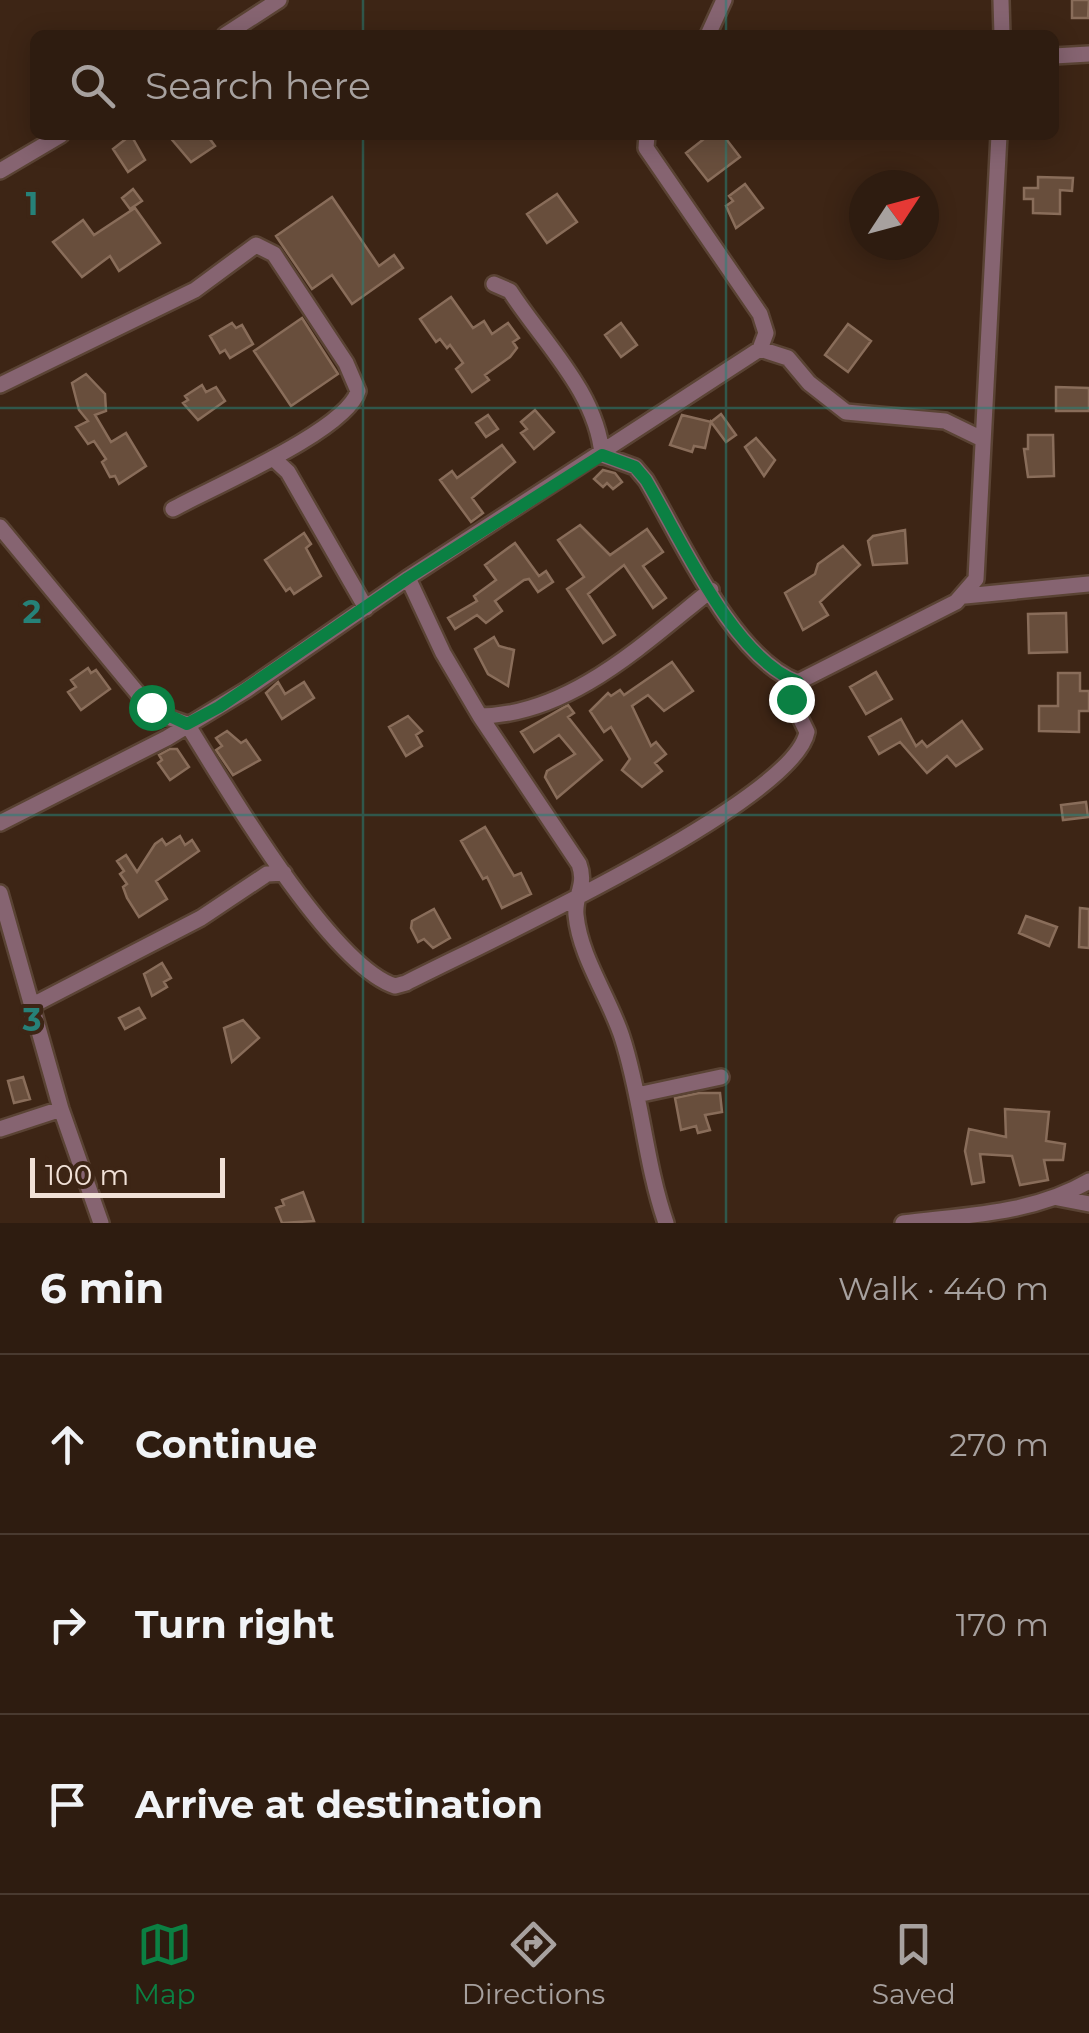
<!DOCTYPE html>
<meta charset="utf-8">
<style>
:root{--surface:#2e1c10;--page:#362519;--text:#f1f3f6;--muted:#a7a19f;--line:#493a30;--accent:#0b8043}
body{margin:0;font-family:Montserrat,sans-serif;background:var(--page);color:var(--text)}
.compass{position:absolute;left:849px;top:170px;width:90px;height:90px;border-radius:50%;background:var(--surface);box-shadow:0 5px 25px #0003;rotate:54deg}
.scale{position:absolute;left:30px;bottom:25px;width:195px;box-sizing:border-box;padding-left:10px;border:5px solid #f1e1d7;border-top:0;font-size:28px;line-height:35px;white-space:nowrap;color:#f1e1d7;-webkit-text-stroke:8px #3d2515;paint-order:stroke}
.stop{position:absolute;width:30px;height:30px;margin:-22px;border:8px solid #0b8043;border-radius:50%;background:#fff}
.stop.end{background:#0b8043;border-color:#fff;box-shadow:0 2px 10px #0008}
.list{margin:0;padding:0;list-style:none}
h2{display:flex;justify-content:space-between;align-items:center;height:130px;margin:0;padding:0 40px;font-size:42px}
h2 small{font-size:32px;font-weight:400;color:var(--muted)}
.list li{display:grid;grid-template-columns:65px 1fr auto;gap:30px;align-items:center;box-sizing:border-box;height:180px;padding:0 40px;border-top:2px solid var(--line)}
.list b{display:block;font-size:38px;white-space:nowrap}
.list em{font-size:32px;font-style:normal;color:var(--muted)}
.icon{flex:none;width:55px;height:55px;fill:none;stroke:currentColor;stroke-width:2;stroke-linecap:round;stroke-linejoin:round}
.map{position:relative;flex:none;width:1089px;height:1223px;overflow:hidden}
.search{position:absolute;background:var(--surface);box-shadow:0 5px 25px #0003;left:30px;right:30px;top:30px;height:110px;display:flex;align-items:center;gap:25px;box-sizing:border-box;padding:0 35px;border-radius:15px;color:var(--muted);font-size:38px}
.sheet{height:670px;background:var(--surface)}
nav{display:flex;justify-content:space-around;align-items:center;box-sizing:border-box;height:140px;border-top:2px solid var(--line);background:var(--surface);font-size:28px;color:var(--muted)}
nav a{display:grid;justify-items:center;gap:5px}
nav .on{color:var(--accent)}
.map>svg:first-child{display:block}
.building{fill:#684e3c;stroke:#896d5a;stroke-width:2.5}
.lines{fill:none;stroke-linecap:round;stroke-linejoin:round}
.street-casing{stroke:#5a4334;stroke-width:20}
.street{stroke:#866471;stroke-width:15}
.route{stroke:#0b8043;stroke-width:12}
.grid{fill:none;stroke:#268178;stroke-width:2.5;stroke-opacity:0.55}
.grid-label{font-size:32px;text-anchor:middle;font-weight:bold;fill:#268178;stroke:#3d2515;stroke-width:8;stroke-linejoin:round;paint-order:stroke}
</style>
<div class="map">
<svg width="1089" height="1223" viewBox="0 0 1089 1223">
<rect width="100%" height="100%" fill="#3d2515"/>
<path class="building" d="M 1072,0 L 1089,0 L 1088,18 L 1072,18 Z
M 131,135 L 145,160 L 128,172 L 113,149 Z
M 168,135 L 207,135 L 215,146 L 191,162 Z
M 709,135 L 723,135 L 740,157 L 708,181 L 686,153 Z
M 1038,177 L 1073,178 L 1072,191 L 1060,190 L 1060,214 L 1033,213 L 1033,199 L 1024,199 L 1024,188 L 1038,188 Z
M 745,184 L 763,208 L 736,228 L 726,206 L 733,201 L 729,196 Z
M 133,189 L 142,201 L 130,209 L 122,198 Z
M 557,194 L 577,222 L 547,243 L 527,214 Z
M 332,197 L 379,266 L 394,255 L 403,268 L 352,304 L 332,275 L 312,289 L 276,236 Z
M 135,208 L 160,243 L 119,271 L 110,256 L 82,277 L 53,242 L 83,220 L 94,235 Z
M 451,297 L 473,328 L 484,321 L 492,334 L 508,323 L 519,338 L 513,342 L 517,348 L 510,357 L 485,375 L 489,380 L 472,392 L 456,369 L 463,363 L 450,345 L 447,348 L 440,339 L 436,342 L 420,319 Z
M 302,318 L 338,374 L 291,406 L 254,351 Z
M 232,323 L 236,328 L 242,325 L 253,344 L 230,358 L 225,350 L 220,353 L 210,336 Z
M 621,323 L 637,345 L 621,357 L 605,335 Z
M 848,324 L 871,341 L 848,372 L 825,355 Z
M 86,374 L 105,394 L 106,411 L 95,415 L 111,442 L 126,433 L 146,466 L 119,484 L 115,476 L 110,477 L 102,462 L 106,459 L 94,441 L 88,444 L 76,427 L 88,421 L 79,410 L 72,383 Z
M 202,385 L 206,392 L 216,387 L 225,401 L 198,420 L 183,403 L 188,400 L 185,396 Z
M 1056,387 L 1089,388 L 1089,411 L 1056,411 Z
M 535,410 L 554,432 L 534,449 L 521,433 L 527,429 L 521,422 Z
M 721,414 L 736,435 L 726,442 L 711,422 L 705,448 L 694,446 L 692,452 L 670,445 L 682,415 L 711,422 Z
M 488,415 L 498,429 L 486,437 L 476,423 Z
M 1028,435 L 1053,435 L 1054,476 L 1028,477 L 1024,449 L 1028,449 Z
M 756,438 L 775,460 L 764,476 L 745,447 Z
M 502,445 L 515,462 L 472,498 L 483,513 L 471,522 L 440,480 L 452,471 L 457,478 Z
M 603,470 L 615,473 L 622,482 L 613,489 L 607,483 L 603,487 L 594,479 Z
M 580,525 L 610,555 L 647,529 L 663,552 L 643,566 L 666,598 L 653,608 L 624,565 L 588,594 L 615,635 L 603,643 L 567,589 L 584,577 L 558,540 Z
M 905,530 L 907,563 L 873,565 L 868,541 L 873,536 Z
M 304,533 L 311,544 L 306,548 L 321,576 L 294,594 L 290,588 L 286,591 L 265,560 Z
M 515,543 L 539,576 L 546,571 L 553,582 L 538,592 L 529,579 L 524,580 L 495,601 L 502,611 L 486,623 L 477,615 L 455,629 L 448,618 L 477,601 L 474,596 L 496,580 L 485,565 Z
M 843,546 L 860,565 L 820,602 L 828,615 L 803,630 L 785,593 L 815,574 L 818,564 Z
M 1066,613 L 1067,652 L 1029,653 L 1028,614 Z
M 494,637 L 499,646 L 514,650 L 508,686 L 488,674 L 475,649 Z
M 672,662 L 693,691 L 664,711 L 648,695 L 632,706 L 651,746 L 656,742 L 666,754 L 655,763 L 662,771 L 642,787 L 622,770 L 630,759 L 611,727 L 604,732 L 590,711 L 608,693 L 611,696 L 620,690 L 624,695 Z
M 88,668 L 91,673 L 96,670 L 110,689 L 81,710 L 68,692 L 76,687 L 71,680 Z
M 876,672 L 892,699 L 866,714 L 850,687 Z
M 1058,673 L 1080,673 L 1080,691 L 1089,691 L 1089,711 L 1079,711 L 1079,732 L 1039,731 L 1039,706 L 1058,706 Z
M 278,682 L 285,694 L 304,682 L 314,698 L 282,719 L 266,693 Z
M 568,705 L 574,713 L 568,717 L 602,760 L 557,798 L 545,777 L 547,771 L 575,754 L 559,735 L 534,752 L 521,732 Z
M 408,716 L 422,731 L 416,735 L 422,746 L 406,756 L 389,727 Z
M 901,719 L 916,746 L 922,741 L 927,747 L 962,721 L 982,749 L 956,766 L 947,756 L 927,773 L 900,742 L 879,754 L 869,737 Z
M 227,731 L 241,743 L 246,740 L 260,760 L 233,775 L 216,750 L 222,746 L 216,738 Z
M 170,749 L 177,749 L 189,767 L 170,780 L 158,763 L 162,760 L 159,755 Z
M 1086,802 L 1088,817 L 1063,820 L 1061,805 Z
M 485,827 L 514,876 L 521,873 L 531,894 L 502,908 L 487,877 L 483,879 L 461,841 Z
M 180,836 L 185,845 L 192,840 L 199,851 L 156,881 L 167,899 L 139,917 L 127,898 L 123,887 L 127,884 L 120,874 L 124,871 L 117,861 L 126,855 L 137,872 L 155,844 L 162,839 L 166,845 Z
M 1080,908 L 1089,909 L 1089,948 L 1079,947 Z
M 434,909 L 450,938 L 433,948 L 424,939 L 418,942 L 411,928 L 412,921 Z
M 1026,916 L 1057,927 L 1049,946 L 1019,933 Z
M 162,963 L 171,978 L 164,982 L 167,987 L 152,996 L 144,974 Z
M 139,1008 L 145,1018 L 125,1029 L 119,1018 Z
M 243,1020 L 259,1038 L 232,1062 L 224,1028 Z
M 23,1077 L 30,1099 L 14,1103 L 8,1081 Z
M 699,1093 L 720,1093 L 722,1112 L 705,1115 L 710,1130 L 698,1133 L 696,1126 L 681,1130 L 675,1098 Z
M 1005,1109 L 1049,1112 L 1046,1141 L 1065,1144 L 1063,1160 L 1044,1160 L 1048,1180 L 1020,1185 L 1012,1156 L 980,1154 L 984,1182 L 972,1184 L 965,1151 L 969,1129 L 1006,1137 Z
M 303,1192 L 314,1221 L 282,1223 L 276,1208 L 284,1205 L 282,1200 Z"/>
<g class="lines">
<defs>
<path id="street" d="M 1001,0 L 1002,35
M 225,35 L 279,0
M 708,35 L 724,0
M 1054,56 L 1089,54
M 0,171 L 61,135
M 494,284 L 510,291 C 543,342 597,393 602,455 L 635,467 L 646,480 C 681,539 733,658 798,682
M 760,349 L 788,358 L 809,383 L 846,412 L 945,421 L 980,438
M 0,385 L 195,290 L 256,245 L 274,254 L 346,363 L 358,391 C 347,430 213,487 173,509
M 273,458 L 288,472 L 366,608
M 0,527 L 139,695 L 164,716 L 187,724 C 224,784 331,966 395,986 L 406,983 C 478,946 794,802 807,732 L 791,699 L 798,682 L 956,602 L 976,579 L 999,135
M 408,578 L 443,653 L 480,716 L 579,864 C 587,885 574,895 576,915 C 580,957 609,997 622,1037 C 642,1098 645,1163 666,1223
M 965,596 L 1089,584
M 480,716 C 570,715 644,643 711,590
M 0,823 L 167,738 L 246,690 L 408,578 L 760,349 L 766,333 L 760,314 L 646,148 L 647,135
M 0,893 L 61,1109 L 101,1223
M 31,1006 L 201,918 L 267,874 L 284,873
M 637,1095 L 721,1077
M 0,1129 L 61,1109
M 1058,1198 L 1089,1204
M 903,1223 C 966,1215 1033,1214 1089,1181"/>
</defs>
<use href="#street" class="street-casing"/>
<use href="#street" class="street"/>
</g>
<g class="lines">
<path class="route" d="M 151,707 L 187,724 L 219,707 L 408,578 L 602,455 L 635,467 L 646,480 C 681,539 733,658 798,682 L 791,699"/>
</g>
<path class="grid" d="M 363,0 L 363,35M 726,0 L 726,35M 363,135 L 363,1223M 726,135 L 726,1223M 0,408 L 1089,408M 0,815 L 1089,815"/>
<g class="grid-label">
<text x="32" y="215">1</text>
<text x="32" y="623">2</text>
<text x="32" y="1031">3</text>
</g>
</svg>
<svg class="compass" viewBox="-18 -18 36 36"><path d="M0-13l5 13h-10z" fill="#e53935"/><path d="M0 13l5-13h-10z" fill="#a7a19f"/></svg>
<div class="scale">100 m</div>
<div class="stop" style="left:151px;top:707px"></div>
<div class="stop end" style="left:791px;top:699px"></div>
<div class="search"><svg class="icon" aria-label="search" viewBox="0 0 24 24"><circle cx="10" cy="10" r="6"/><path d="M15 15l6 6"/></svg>Search here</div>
</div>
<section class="sheet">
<h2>6 min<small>Walk · 440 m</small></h2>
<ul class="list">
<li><svg class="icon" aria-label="ahead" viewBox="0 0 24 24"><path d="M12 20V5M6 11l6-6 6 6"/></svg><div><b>Continue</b></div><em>270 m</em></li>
<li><svg class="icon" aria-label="right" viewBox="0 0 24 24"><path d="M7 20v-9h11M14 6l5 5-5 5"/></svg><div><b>Turn right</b></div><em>170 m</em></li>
<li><svg class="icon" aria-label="arrive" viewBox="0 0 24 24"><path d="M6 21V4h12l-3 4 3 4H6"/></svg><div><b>Arrive at destination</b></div></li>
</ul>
</section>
<nav>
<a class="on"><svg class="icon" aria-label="map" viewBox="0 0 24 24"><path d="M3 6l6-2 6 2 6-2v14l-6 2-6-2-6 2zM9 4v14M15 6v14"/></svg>Map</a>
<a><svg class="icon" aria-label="directions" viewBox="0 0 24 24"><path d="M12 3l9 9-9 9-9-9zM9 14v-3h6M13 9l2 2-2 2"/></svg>Directions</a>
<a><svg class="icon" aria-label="saved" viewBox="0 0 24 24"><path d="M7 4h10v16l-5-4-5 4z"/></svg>Saved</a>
</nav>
